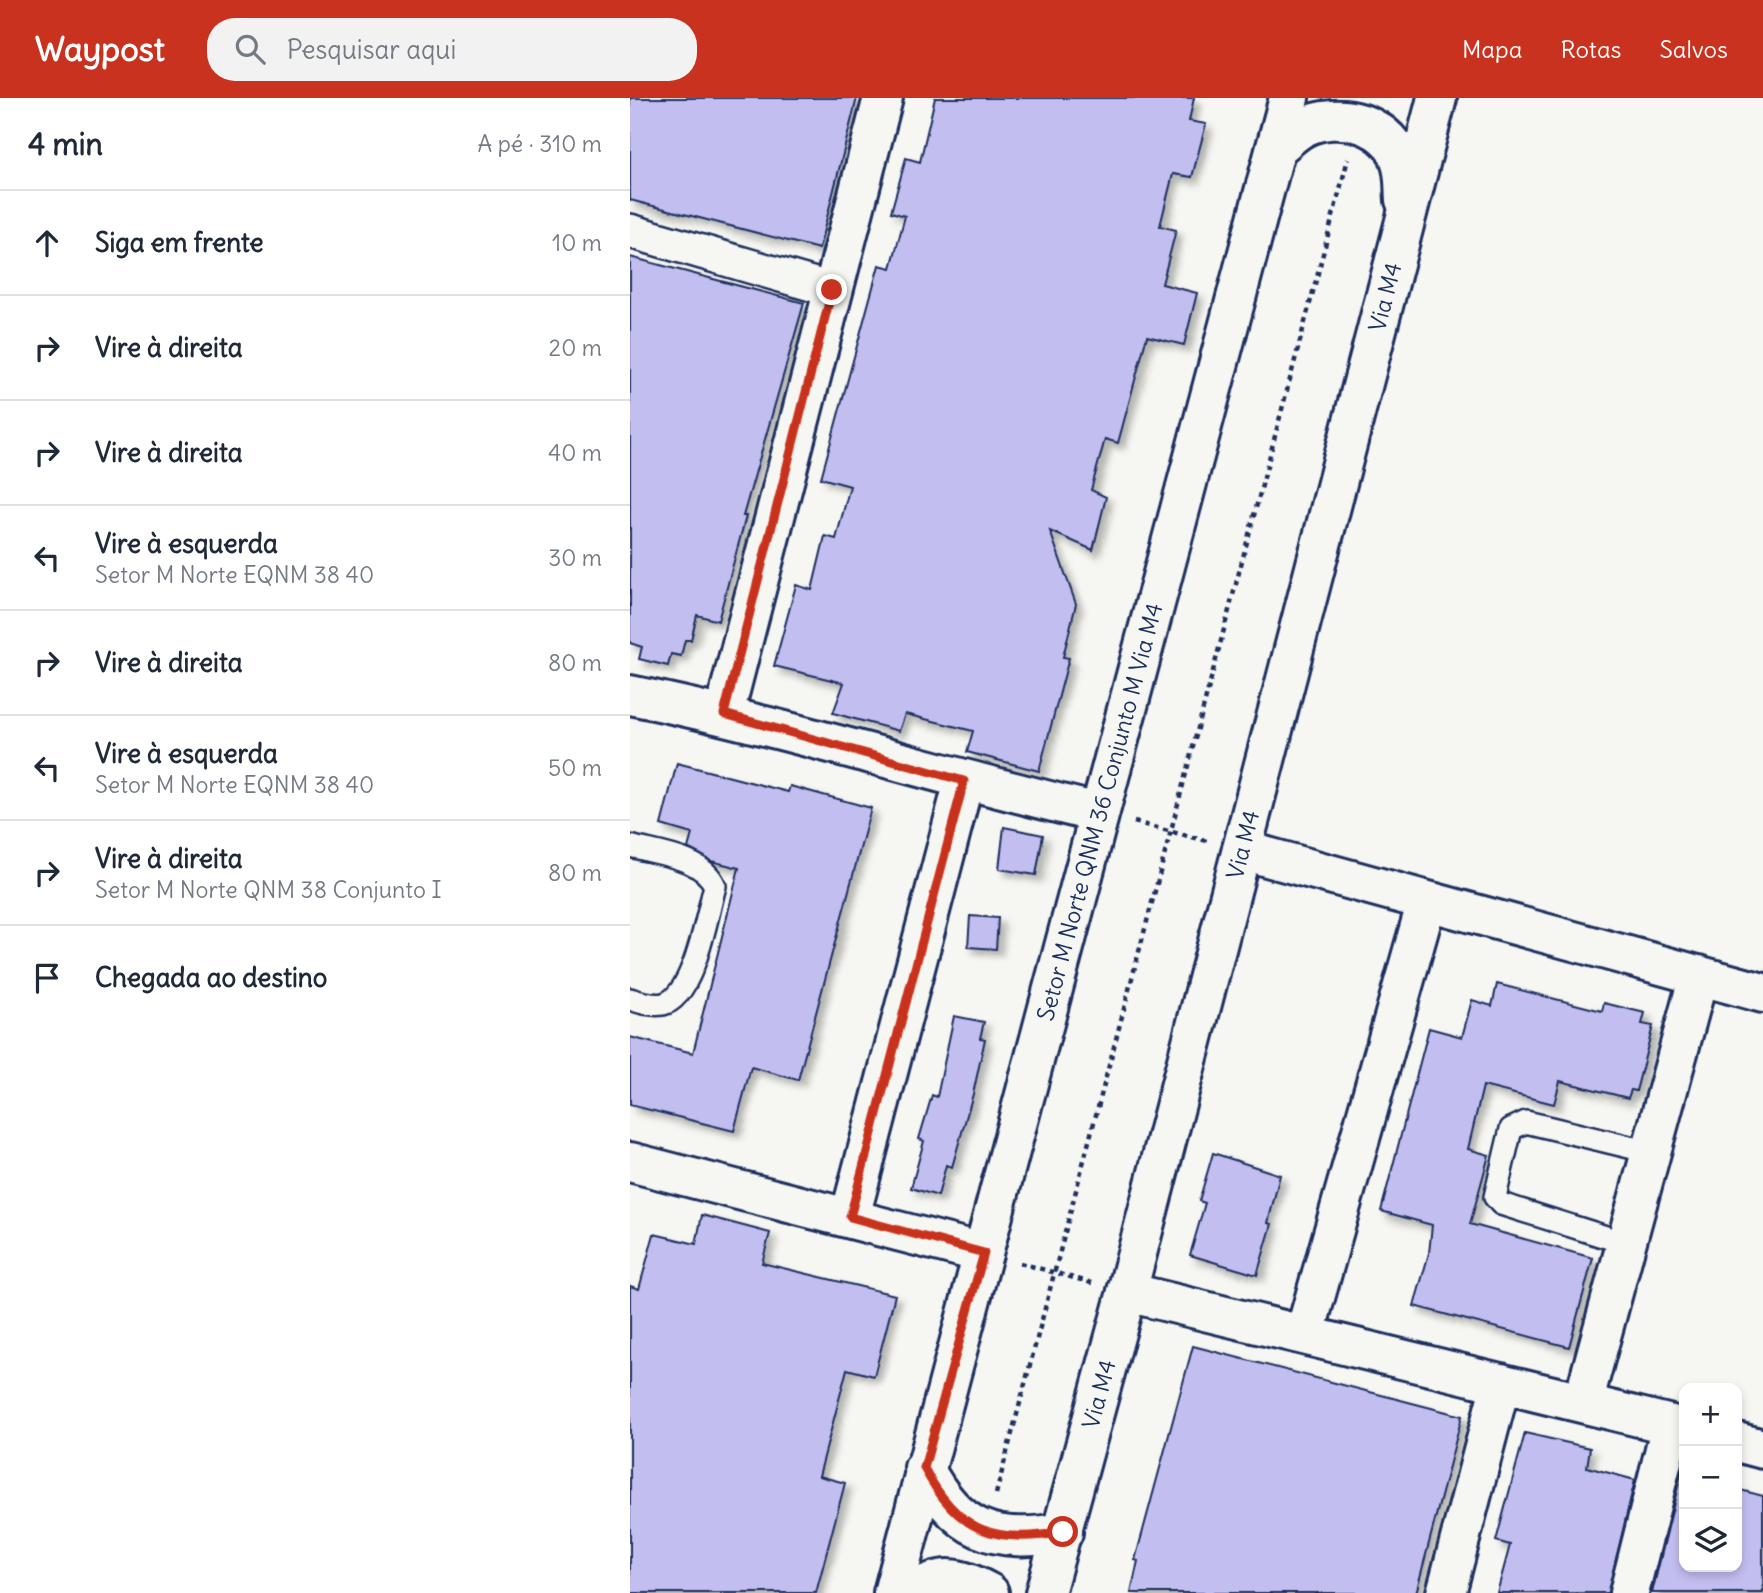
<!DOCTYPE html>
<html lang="pt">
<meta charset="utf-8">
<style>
:root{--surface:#fff;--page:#f2f2f3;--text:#1f2937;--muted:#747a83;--line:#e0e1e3;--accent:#c8321e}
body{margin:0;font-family:Delius,sans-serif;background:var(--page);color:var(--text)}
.controls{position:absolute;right:21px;bottom:21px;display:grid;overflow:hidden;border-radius:14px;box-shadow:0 4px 10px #0003}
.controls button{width:63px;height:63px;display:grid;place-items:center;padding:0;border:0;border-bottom:2px solid var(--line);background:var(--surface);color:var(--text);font:35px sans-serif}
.stop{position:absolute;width:21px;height:21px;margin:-16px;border:5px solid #c8321e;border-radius:50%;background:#fff}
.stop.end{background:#c8321e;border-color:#fff;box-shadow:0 2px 7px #0008}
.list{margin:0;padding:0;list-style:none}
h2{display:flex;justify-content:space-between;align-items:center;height:91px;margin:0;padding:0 28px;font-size:30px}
h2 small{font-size:23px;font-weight:400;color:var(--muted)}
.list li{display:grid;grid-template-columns:46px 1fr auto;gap:21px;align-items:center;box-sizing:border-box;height:105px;padding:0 28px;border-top:2px solid var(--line)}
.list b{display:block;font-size:26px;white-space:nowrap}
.list p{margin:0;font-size:23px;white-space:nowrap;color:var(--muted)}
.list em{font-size:23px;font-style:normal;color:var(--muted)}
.icon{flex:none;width:38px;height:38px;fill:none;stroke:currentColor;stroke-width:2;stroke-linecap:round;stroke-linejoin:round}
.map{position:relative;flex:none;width:1133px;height:1495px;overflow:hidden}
header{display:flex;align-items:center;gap:42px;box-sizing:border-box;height:98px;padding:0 35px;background:var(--accent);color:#fff}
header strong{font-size:33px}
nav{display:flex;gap:38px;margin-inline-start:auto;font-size:24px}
.search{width:490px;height:63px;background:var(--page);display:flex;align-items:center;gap:18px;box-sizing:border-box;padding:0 24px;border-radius:28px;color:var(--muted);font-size:26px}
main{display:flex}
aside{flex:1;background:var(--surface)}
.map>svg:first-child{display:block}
.building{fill:#c3bef0;stroke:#1b2f5e;stroke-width:2;filter:url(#shadow)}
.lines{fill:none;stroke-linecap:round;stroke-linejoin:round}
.service-casing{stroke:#1b2f5e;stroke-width:26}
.pedestrian-casing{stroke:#1b2f5e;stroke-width:38}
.minor-casing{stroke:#1b2f5e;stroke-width:44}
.secondary-casing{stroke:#1b2f5e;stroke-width:44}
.path{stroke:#1b2f5e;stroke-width:4.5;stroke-dasharray:5 5;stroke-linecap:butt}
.service{stroke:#f6f6f2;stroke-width:21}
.pedestrian{stroke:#f6f6f2;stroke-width:33}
.minor{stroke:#f6f6f2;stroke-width:38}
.secondary{stroke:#f6f6f2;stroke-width:38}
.route{stroke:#c8321e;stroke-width:9}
.labels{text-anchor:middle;stroke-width:7;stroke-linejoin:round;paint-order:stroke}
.street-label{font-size:23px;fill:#1b2f5e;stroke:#f6f6f2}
</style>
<header>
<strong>Waypost</strong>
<div class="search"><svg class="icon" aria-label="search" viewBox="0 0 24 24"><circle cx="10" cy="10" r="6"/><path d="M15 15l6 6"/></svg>Pesquisar aqui</div>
<nav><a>Mapa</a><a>Rotas</a><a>Salvos</a></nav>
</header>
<main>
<aside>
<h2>4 min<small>A pé · 310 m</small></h2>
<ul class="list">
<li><svg class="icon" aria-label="ahead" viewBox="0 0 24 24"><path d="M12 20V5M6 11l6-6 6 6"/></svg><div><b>Siga em frente</b></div><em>10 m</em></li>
<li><svg class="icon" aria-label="right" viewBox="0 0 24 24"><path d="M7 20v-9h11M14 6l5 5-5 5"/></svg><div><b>Vire à direita</b></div><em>20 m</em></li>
<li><svg class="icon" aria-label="right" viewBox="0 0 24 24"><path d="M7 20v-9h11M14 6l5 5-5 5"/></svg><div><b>Vire à direita</b></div><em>40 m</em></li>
<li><svg class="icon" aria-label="left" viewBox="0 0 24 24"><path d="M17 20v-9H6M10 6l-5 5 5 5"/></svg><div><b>Vire à esquerda</b><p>Setor M Norte EQNM 38 40</p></div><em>30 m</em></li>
<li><svg class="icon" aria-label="right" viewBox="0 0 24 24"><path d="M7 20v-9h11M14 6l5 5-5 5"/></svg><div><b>Vire à direita</b></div><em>80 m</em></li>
<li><svg class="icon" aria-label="left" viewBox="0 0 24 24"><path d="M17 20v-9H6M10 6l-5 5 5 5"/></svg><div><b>Vire à esquerda</b><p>Setor M Norte EQNM 38 40</p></div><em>50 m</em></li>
<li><svg class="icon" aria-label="right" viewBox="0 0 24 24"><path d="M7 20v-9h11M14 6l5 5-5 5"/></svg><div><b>Vire à direita</b><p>Setor M Norte QNM 38 Conjunto I</p></div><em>80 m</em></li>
<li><svg class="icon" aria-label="arrive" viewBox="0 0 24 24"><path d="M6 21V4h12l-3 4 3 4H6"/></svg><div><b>Chegada ao destino</b></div></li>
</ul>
</aside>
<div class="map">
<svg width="1133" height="1495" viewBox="0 0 1133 1495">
<defs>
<filter id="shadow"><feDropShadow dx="6" dy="6" stdDeviation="3.5" flood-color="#0004"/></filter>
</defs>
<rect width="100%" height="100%" fill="#f6f6f2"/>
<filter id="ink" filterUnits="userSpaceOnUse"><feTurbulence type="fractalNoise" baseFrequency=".0143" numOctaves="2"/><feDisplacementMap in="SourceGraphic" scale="14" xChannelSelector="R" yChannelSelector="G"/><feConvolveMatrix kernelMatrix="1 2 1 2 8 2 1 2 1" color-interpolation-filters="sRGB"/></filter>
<g filter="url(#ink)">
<path class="building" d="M 0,0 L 227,0 L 189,151 L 0,102 Z
M 305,0 L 564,0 L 559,23 L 576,26 L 562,79 L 543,76 L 530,128 L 546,132 L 532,186 L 567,195 L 554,247 L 517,238 L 488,345 L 475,341 L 461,392 L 476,399 L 463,452 L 420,433 L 446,506 L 433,559 L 439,560 L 409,673 L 337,654 L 343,633 L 275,616 L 269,633 L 203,615 L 214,585 L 144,568 L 166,487 L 182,492 L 195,438 L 206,441 L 220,388 L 191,380 L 249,167 L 261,170 L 275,118 L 261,114 L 276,60 L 290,64 Z
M 0,159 L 174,205 L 113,418 L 116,418 L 88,523 L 67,517 L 61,542 L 55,542 L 51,558 L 41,556 L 38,568 L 9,561 L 12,549 L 0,545 Z
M 47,665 L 158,694 L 160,688 L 241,710 L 168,982 L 121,969 L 104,1033 L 0,1007 L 0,939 L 63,955 L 109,770 L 81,763 L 58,750 L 62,736 L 31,727 Z
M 374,729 L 413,737 L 406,777 L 369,771 Z
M 340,818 L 368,820 L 366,851 L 338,849 Z
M 867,886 L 972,913 L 974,905 L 1015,915 L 1012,926 L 1023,928 L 1006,993 L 1001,992 L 998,1000 L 930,983 L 924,1006 L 853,988 L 838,1051 L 859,1057 L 840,1126 L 963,1160 L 939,1249 L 784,1208 L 799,1155 L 802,1127 L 751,1113 L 799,930 L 832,939 L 842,902 L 862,908 Z
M 324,918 L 354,924 L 350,940 L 355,941 L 343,996 L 322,1069 L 316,1067 L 308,1098 L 281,1090 L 294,1043 L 289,1041 L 302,997 L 307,999 Z
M 583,1055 L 650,1077 L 638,1125 L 642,1126 L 627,1177 L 560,1157 L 575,1105 L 569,1103 Z
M 72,1117 L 140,1135 L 132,1165 L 265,1197 L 244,1278 L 217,1271 L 189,1378 L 215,1385 L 186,1495 L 0,1495 L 0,1188 L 9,1191 L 24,1136 L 66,1146 Z
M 563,1248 L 832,1318 L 786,1495 L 501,1495 L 508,1463 L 505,1462 Z
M 895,1335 L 960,1350 L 957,1369 L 1005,1382 L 978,1495 L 867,1495 L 880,1447 L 866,1443 Z
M 1051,1376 L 1054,1377 L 1054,1469 L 1107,1469 L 1107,1391 L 1133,1398 L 1133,1495 L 1022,1495 Z"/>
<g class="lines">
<defs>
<path id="service" d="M 0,748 C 28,756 73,759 85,788 C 77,816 64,899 33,906 C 22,908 10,904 0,901
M 995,1145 L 871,1106 L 865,1099 L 881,1031 L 896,1024 L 1020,1054"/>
<path id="pedestrian" d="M 0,133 L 202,192"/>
<path id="minor" d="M 0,597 C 158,629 311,678 468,715
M 94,616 L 253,0
M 612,752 L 1133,895
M 0,1064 L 353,1155
M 220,1119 L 334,683
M 497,1194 L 1054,1330
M 675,1235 L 797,803
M 953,1305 L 1069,877
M 1107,1344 L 1133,1351
M 816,1495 L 871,1285
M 999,1495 L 1041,1327"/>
<g id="secondary">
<path d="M 646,50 C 654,44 663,35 672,30 C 708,11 763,25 772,69 C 775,80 774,91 775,102"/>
<path d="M 294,1370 C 327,1433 364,1447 433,1434"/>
<path id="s1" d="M 263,1495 L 659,0"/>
<path d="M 280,1495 C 313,1476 326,1477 359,1495"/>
<path id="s2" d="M 415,1495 L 497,1194 L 807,0"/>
</g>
</defs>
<use href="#service" class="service-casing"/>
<use href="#pedestrian" class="pedestrian-casing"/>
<use href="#minor" class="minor-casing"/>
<use href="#secondary" class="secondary-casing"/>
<path class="path" d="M 504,724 L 577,743
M 390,1165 L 462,1185
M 366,1396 L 718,61"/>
<use href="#service" class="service"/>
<use href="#pedestrian" class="pedestrian"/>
<use href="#minor" class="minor"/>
<use href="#secondary" class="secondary"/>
</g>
</g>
<g class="lines" filter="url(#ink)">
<path class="route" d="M 202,192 L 94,616 L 334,683 L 220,1119 L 354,1155 L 294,1370 C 327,1433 364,1447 433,1434"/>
</g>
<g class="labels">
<g class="street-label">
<text dy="8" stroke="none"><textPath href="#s2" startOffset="1340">Via M4</textPath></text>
<text dy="8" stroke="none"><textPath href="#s1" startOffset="808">Setor M Norte QNM 36 Conjunto M Via M4</textPath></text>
<text dy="8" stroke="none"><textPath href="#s2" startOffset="774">Via M4</textPath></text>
<text dy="8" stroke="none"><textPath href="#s2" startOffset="206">Via M4</textPath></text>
</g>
</g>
</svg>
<div class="controls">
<button>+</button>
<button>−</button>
<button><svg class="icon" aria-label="layers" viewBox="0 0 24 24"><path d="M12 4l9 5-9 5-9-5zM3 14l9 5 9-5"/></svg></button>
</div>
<div class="stop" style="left:433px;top:1434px"></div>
<div class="stop end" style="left:202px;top:192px"></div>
</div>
</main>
